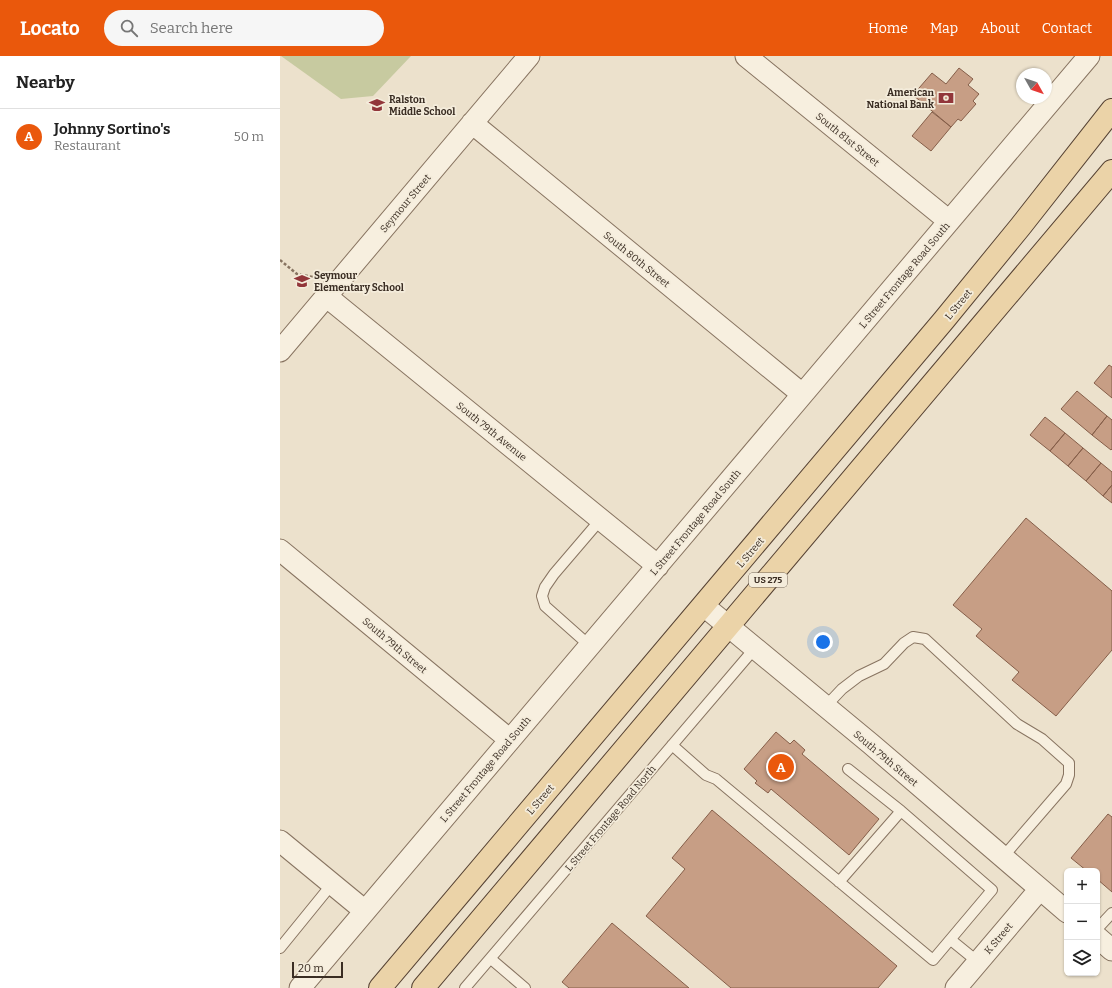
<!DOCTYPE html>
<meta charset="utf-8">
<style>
:root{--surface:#fff;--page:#f6f6f6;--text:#222;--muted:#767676;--line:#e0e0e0;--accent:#ea580c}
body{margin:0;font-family:Bitter,serif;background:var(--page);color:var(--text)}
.controls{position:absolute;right:12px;bottom:12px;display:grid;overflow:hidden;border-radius:6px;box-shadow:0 1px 3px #0004}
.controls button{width:36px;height:36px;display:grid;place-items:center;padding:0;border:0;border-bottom:1px solid var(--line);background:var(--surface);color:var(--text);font:20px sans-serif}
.compass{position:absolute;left:736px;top:12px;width:36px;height:36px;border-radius:50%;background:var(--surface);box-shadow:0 1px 3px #0004;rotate:130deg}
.scale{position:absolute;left:12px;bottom:10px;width:51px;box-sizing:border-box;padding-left:4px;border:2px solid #3a2d23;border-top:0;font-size:11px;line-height:14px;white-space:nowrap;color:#3a2d23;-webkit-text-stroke:3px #f4ecdb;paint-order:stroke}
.you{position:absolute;left:543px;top:586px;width:14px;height:14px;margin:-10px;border:3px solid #fff;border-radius:50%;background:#1a73e8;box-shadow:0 0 0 6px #1a73e833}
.badge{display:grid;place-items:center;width:26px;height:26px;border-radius:50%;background:var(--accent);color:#fff;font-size:13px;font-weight:700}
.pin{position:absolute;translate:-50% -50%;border:2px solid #fff;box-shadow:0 1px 4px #0006}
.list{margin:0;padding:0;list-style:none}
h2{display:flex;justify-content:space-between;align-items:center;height:52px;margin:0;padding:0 16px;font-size:17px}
h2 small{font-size:13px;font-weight:400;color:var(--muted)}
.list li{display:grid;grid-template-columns:26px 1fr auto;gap:12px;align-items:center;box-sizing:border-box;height:56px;padding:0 16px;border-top:1px solid var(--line)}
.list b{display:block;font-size:15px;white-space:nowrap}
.list p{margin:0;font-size:13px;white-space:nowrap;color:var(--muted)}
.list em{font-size:13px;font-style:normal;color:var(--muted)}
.icon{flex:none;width:22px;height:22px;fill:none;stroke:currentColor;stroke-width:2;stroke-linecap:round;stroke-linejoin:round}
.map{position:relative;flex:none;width:832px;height:932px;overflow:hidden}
header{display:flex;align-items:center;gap:24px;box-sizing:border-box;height:56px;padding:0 20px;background:var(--accent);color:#fff}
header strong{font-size:19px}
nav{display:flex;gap:22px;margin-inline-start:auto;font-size:14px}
.search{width:280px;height:36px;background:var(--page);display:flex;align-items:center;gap:10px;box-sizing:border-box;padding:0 14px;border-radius:22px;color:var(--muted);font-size:15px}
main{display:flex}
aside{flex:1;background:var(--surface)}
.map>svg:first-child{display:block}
.green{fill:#c7caa0}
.building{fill:#c79e85;stroke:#855e49}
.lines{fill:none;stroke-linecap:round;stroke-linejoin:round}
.lane-casing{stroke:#887461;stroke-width:12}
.street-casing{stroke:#887461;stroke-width:23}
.primary-casing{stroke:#574334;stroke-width:24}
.path{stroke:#887461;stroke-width:2.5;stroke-dasharray:3 2;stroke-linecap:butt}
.lane{stroke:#f7efdf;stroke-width:10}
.street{stroke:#f7efdf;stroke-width:21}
.primary{stroke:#ebd3a8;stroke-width:22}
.labels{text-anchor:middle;stroke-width:3.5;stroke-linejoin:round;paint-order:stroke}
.shield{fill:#f4ecdb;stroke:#72665a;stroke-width:1}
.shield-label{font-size:9px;font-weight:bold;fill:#3a2d23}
.poi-label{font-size:10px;font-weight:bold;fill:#3a2d23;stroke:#f4ecdb;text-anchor:start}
.street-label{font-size:10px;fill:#3a2d23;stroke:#f4ecdb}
</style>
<header>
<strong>Locato</strong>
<div class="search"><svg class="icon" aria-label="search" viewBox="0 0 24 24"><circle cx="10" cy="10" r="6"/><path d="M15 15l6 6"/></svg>Search here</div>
<nav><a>Home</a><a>Map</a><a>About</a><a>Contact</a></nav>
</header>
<main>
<aside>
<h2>Nearby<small></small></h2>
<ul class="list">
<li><span class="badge">A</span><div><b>Johnny Sortino's</b><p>Restaurant</p></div><em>50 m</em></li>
</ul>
</aside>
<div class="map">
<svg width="832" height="932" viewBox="0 0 832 932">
<rect width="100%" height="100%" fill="#ece1cc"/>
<path class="green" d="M 1,0 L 131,0 L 93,40 L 61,43 Z"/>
<path class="building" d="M 679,12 L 693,23 L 688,29 L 699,38 L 693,45 L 696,48 L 681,65 L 678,63 L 671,71 L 633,39 L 652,17 L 666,28 Z
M 652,56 L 671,71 L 651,95 L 632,80 Z
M 829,309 L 832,311 L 832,342 L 814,327 Z
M 797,335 L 827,360 L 812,379 L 781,353 Z
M 827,360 L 832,364 L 832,393 L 831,394 L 812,379 Z
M 765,361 L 785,377 L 770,395 L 750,379 Z
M 785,377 L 803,392 L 788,410 L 770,395 Z
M 803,392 L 821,407 L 806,425 L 788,410 Z
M 821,407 L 832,416 L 832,429 L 823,440 L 806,425 Z
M 832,429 L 832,447 L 823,440 Z
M 746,462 L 832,535 L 832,594 L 776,660 L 732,624 L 739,616 L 696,580 L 702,573 L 673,549 Z
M 496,676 L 510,688 L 514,684 L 525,694 L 522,698 L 599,763 L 569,799 L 491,733 L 488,737 L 475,727 L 477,725 L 464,713 Z
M 432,754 L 617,910 L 598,932 L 451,932 L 366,860 L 405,813 L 392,802 Z
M 828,758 L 832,761 L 832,836 L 817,823 L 817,815 L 807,815 L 791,802 Z
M 332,867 L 409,932 L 289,932 L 282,926 Z"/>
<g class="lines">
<defs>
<path id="lane" d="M 310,590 L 265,550 L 262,540 L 265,531 L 274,518 L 321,463
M 545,651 L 562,633 L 579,620 L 604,608 L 624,587 L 633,581 L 645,583 L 737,668 L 762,683 L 789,707 L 789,719 L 786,728 L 723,801
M 392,689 L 426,719 L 436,723 L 653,904 L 712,834 L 621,755 L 568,713
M 559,826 L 621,755
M 817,873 L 832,857
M 671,884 L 698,906
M 0,892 L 52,828
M 211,903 L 245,932
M 185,932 L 475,592"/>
<path id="street" d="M 466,0 L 669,165
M 192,67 L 522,338
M 46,240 L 378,510
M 0,295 L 249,0
M 0,494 L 230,684
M 424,550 L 591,688 L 787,856
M 0,785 L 85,855
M 817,881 L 832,894
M 20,932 L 809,0
M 676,932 L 760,833"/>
<path id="primary" d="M 100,932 L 664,264 L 740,171 L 832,54
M 143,932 L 832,115"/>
</defs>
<use href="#lane" class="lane-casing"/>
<use href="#street" class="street-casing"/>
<use href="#primary" class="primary-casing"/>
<path class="path" d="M 0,204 L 17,218 L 38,222"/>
<use href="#lane" class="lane"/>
<use href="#street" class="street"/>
<use href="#primary" class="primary"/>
</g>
<defs>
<symbol id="bank-bare" viewBox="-9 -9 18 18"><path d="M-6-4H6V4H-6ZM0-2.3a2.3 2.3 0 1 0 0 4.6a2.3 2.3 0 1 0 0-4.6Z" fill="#92363a" stroke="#f4ecdb" stroke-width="2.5" paint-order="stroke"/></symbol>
<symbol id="school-bare" viewBox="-9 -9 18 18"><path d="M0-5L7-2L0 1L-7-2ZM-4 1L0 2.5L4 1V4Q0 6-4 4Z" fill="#92363a" stroke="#f4ecdb" stroke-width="2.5" paint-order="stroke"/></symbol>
</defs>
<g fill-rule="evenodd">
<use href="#bank-bare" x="655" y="31" width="22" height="22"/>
<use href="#school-bare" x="86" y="38" width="22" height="22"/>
<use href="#school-bare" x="11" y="214" width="22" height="22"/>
</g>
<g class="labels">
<rect class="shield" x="469" y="517" width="38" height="14" rx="3"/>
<g class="shield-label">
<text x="488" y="527">US 275</text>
</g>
<g class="poi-label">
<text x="654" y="40" text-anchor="end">American<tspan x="654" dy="12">National Bank</tspan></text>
<text x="109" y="47">Ralston<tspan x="109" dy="12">Middle School</tspan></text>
<text x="34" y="223">Seymour<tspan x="34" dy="12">Elementary School</tspan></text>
</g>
<g class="street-label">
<text transform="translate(568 83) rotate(39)" y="4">South 81st Street</text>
<text transform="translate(125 147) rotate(-50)" y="4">Seymour Street</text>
<text transform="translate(357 203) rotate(39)" y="4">South 80th Street</text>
<text transform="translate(624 219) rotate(-50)" y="4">L Street Frontage Road South</text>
<text transform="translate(678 248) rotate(-51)" y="4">L Street</text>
<text transform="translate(212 375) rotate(39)" y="4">South 79th Avenue</text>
<text transform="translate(415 466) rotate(-50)" y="4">L Street Frontage Road South</text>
<text transform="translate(470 496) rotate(-50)" y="4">L Street</text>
<text transform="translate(115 589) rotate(40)" y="4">South 79th Street</text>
<text transform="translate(606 702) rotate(40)" y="4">South 79th Street</text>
<text transform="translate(205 713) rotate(-50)" y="4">L Street Frontage Road South</text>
<text transform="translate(260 743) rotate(-50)" y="4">L Street</text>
<text transform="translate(330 762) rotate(-50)" y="4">L Street Frontage Road North</text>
<text transform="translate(718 882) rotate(-50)" y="4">K Street</text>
</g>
</g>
</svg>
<div class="controls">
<button>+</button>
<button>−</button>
<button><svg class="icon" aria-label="layers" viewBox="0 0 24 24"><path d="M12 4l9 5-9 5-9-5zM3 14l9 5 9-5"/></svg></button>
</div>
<svg class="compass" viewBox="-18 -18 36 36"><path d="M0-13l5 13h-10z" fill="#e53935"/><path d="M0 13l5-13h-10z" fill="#767676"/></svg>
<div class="scale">20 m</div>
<div class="you"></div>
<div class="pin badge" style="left:501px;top:711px">A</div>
</div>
</main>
